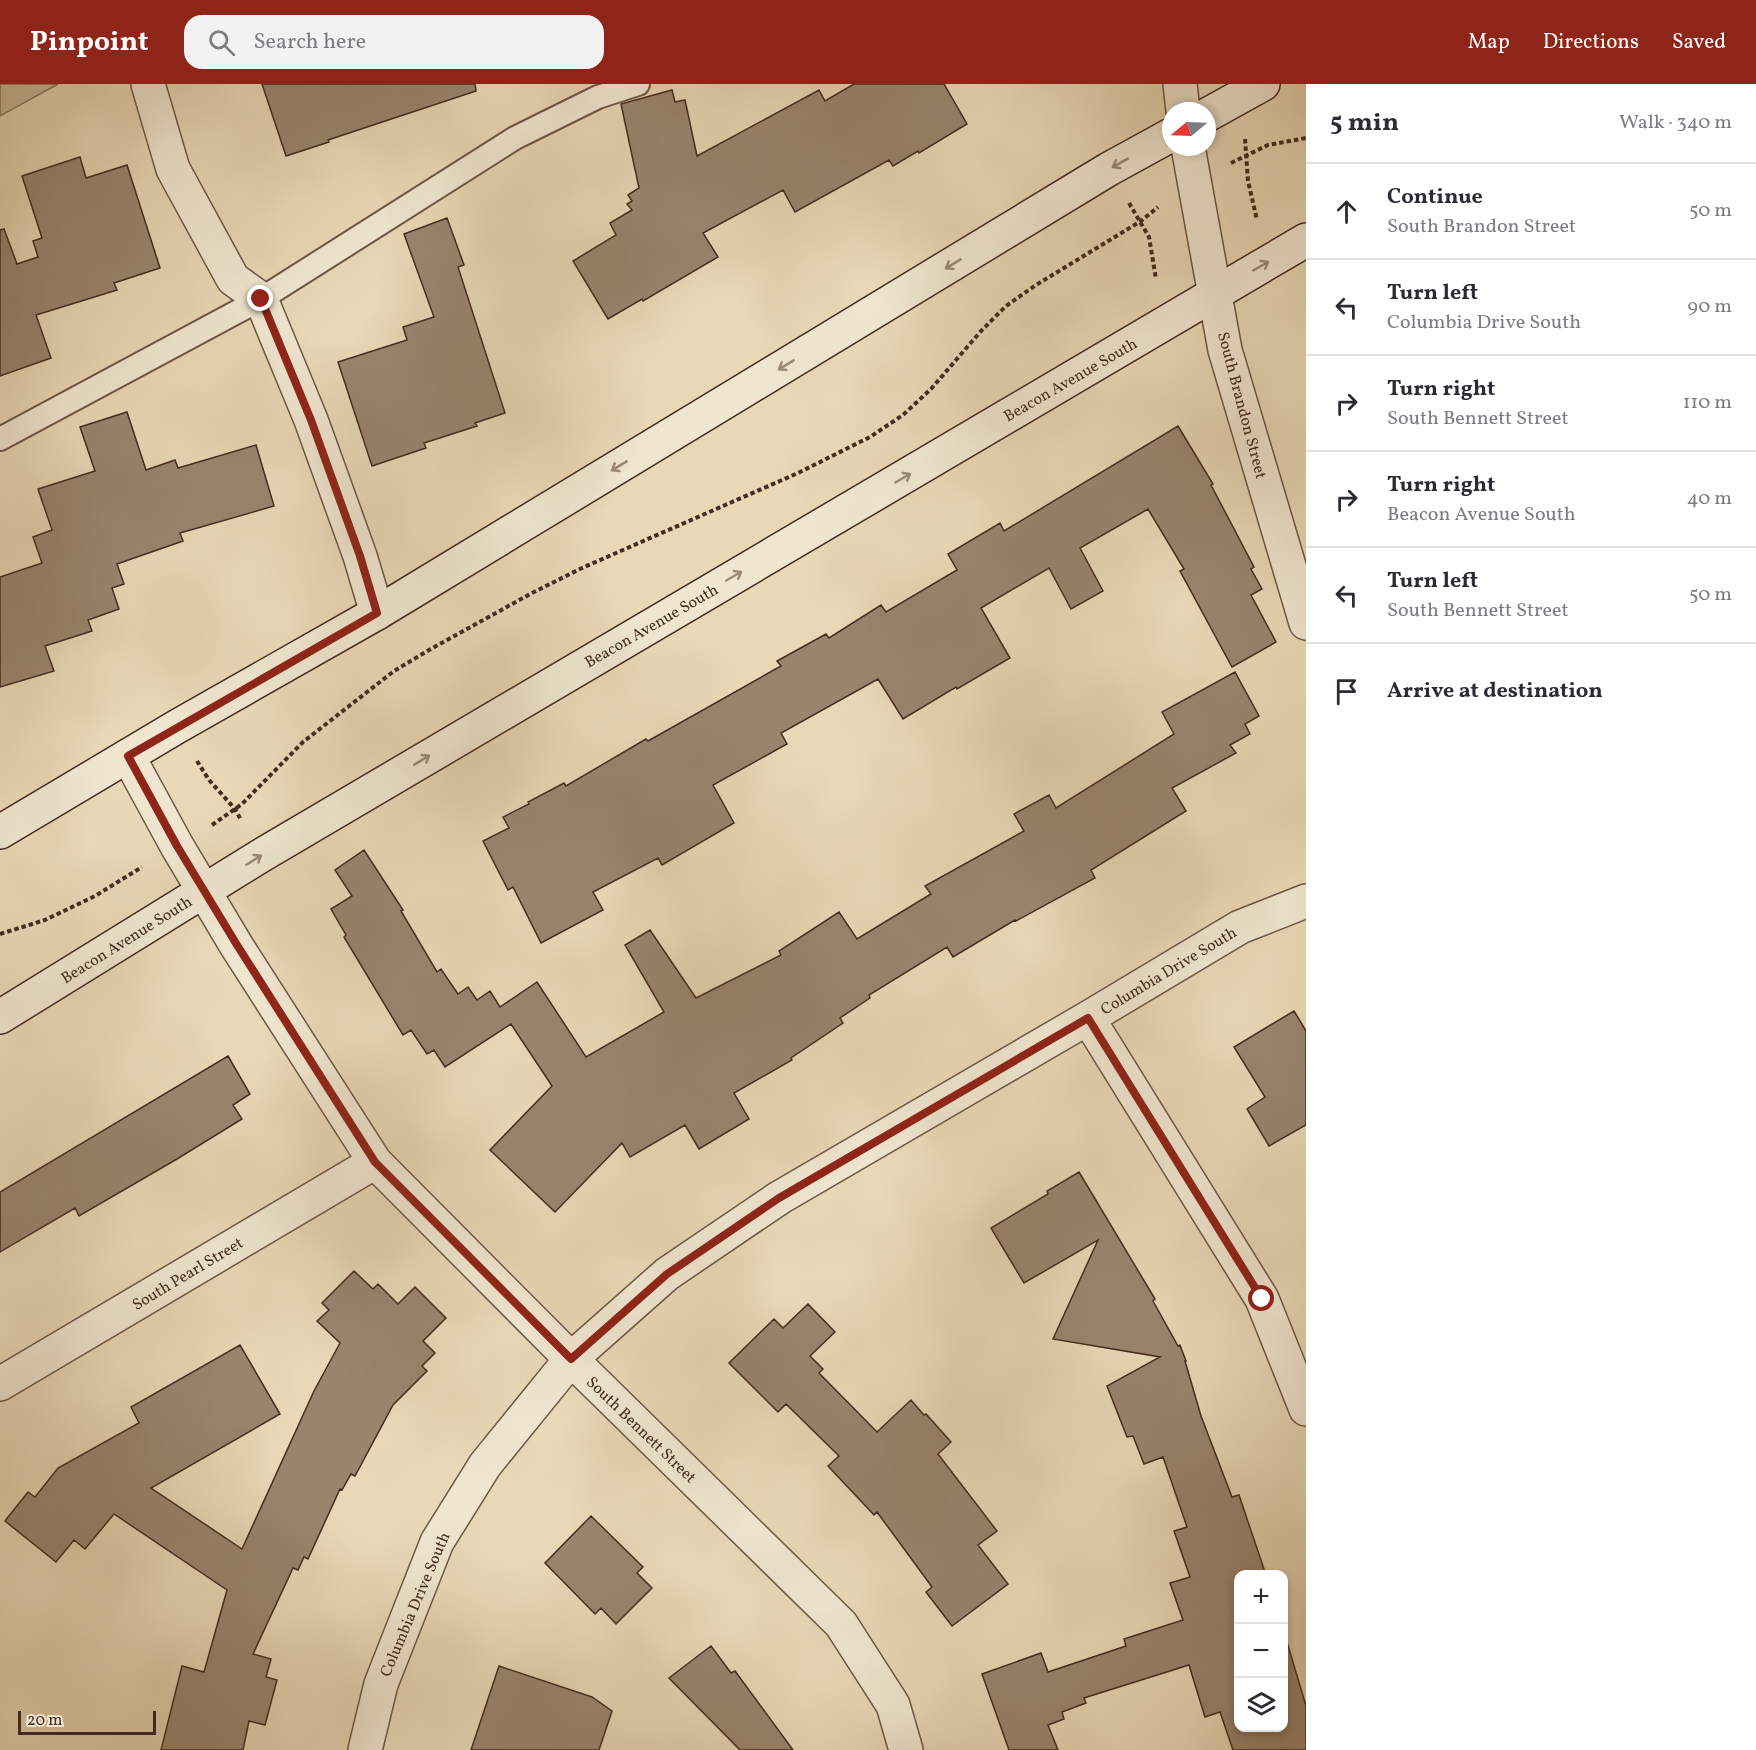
<!DOCTYPE html>
<meta charset="utf-8">
<style>
:root{--surface:#fff;--page:#f2f2f3;--text:#2b2b33;--muted:#7c7c81;--line:#e1e1e2;--accent:#8f2418}
body{margin:0;font-family:Vollkorn,serif;background:var(--page);color:var(--text)}
.controls{position:absolute;right:18px;bottom:18px;display:grid;overflow:hidden;border-radius:12px;box-shadow:0 3px 9px #0003}
.controls button{width:54px;height:54px;display:grid;place-items:center;padding:0;border:0;border-bottom:2px solid var(--line);background:var(--surface);color:var(--text);font:30px sans-serif}
.compass{position:absolute;left:1162px;top:18px;width:54px;height:54px;border-radius:50%;background:var(--surface);box-shadow:0 3px 9px #0003;rotate:251deg}
.scale{position:absolute;left:18px;bottom:15px;width:138px;box-sizing:border-box;padding-left:6px;border:3px solid #442b1f;border-top:0;font-size:16px;line-height:21px;white-space:nowrap;color:#442b1f;-webkit-text-stroke:4px #f0e6d0;paint-order:stroke}
.stop{position:absolute;width:18px;height:18px;margin:-14px;border:4px solid #8f2418;border-radius:50%;background:#fff}
.stop.end{background:#8f2418;border-color:#fff;box-shadow:0 2px 6px #0008}
.list{margin:0;padding:0;list-style:none}
h2{display:flex;justify-content:space-between;align-items:center;height:78px;margin:0;padding:0 24px;font-size:26px}
h2 small{font-size:20px;font-weight:400;color:var(--muted)}
.list li{display:grid;grid-template-columns:39px 1fr auto;gap:18px;align-items:center;box-sizing:border-box;height:96px;padding:0 24px;border-top:2px solid var(--line)}
.list b{display:block;font-size:22px;white-space:nowrap}
.list p{margin:0;font-size:20px;white-space:nowrap;color:var(--muted)}
.list em{font-size:20px;font-style:normal;color:var(--muted)}
.icon{flex:none;width:33px;height:33px;fill:none;stroke:currentColor;stroke-width:2;stroke-linecap:round;stroke-linejoin:round}
.map{position:relative;flex:none;width:1306px;height:1666px;overflow:hidden}
header{display:flex;align-items:center;gap:36px;box-sizing:border-box;height:84px;padding:0 30px;background:var(--accent);color:#fff}
header strong{font-size:28px}
nav{display:flex;gap:33px;margin-inline-start:auto;font-size:21px}
.search{width:420px;height:54px;background:var(--page);display:flex;align-items:center;gap:15px;box-sizing:border-box;padding:0 21px;border-radius:18px;color:var(--muted);font-size:22px}
main{display:flex}
aside{flex:1;background:var(--surface)}
.map>svg:first-child{display:block}
.green{fill:#ccbb9c;stroke:#88735e;stroke-width:1.5}
.building{fill:#99856e;stroke:#442b1f;stroke-width:1.5}
.lines{fill:none;stroke-linecap:round;stroke-linejoin:round}
.service-casing{stroke:#6d5645;stroke-width:26}
.minor-casing{stroke:#6d5645;stroke-width:36}
.secondary-casing{stroke:#442b1f;stroke-width:36}
.path{stroke:#442b1f;stroke-width:4;stroke-dasharray:4.5 3;stroke-linecap:butt}
.service{stroke:#f0e6d0;stroke-width:22}
.minor{stroke:#f0e6d0;stroke-width:33}
.secondary{stroke:#f0e6d0;stroke-width:33}
.oneway{stroke:#9a8878}
.route{stroke:#8f2418;stroke-width:8}
.labels{text-anchor:middle;stroke-width:4.5;stroke-linejoin:round;paint-order:stroke}
.street-label{font-size:16px;fill:#442b1f;stroke:#f0e6d0}
</style>
<header>
<strong>Pinpoint</strong>
<div class="search"><svg class="icon" aria-label="search" viewBox="0 0 24 24"><circle cx="10" cy="10" r="6"/><path d="M15 15l6 6"/></svg>Search here</div>
<nav><a>Map</a><a>Directions</a><a>Saved</a></nav>
</header>
<main>
<div class="map">
<svg width="1306" height="1666" viewBox="0 0 1306 1666">
<rect width="100%" height="100%" fill="#e8d8b6"/>
<filter id="stains"><feTurbulence type="fractalNoise" baseFrequency=".00333" numOctaves="4"/><feColorMatrix values="0 0 0 0 .2 0 0 0 0 .09 0 0 0 0 .02 0 0 0 .5 -.17"/></filter>
<radialGradient id="worn" r=".72"><stop offset=".6" stop-color="#630" stop-opacity="0"/><stop offset="1" stop-color="#630" stop-opacity=".3"/></radialGradient>
<path class="green" d="M 0,0 L 58,0 L 0,32 Z"/>
<path class="building" d="M 262,0 L 475,0 L 476,7 L 328,56 L 329,58 L 286,72 Z
M 854,0 L 944,0 L 967,40 L 919,69 L 918,67 L 893,82 L 889,76 L 795,128 L 783,106 L 703,149 L 718,173 L 643,217 L 642,215 L 608,235 L 573,177 L 616,151 L 610,139 L 632,126 L 627,120 L 632,117 L 628,111 L 639,104 L 621,20 L 672,6 L 675,18 L 685,16 L 697,72 L 819,6 L 825,17 Z
M 80,73 L 86,94 L 127,81 L 160,184 L 114,199 L 117,206 L 36,231 L 51,274 L 0,292 L 0,146 L 4,145 L 17,180 L 38,173 L 33,157 L 42,154 L 22,92 Z
M 447,134 L 464,181 L 458,183 L 505,329 L 475,339 L 477,342 L 424,359 L 426,364 L 372,382 L 338,278 L 407,256 L 403,243 L 434,233 L 404,150 Z
M 127,328 L 146,386 L 175,376 L 178,384 L 256,361 L 274,422 L 180,449 L 183,457 L 117,480 L 124,500 L 112,504 L 119,525 L 88,536 L 92,547 L 45,562 L 54,587 L 0,603 L 0,493 L 42,479 L 33,453 L 52,446 L 38,405 L 95,387 L 80,343 Z
M 1178,342 L 1213,400 L 1211,401 L 1254,483 L 1251,485 L 1262,505 L 1251,511 L 1276,558 L 1232,583 L 1180,487 L 1184,485 L 1148,425 L 1080,464 L 1103,507 L 1071,525 L 1049,484 L 981,524 L 1010,574 L 957,605 L 956,603 L 903,635 L 878,595 L 781,649 L 787,660 L 713,701 L 734,739 L 662,781 L 658,774 L 593,808 L 603,826 L 541,859 L 513,803 L 508,806 L 483,757 L 509,744 L 503,733 L 529,720 L 528,718 L 564,699 L 566,702 L 646,655 L 648,657 L 781,582 L 777,577 L 826,550 L 829,554 L 881,521 L 886,528 L 957,486 L 948,470 L 1000,439 L 1004,447 Z
M 1235,588 L 1259,632 L 1245,640 L 1250,650 L 1230,661 L 1236,669 L 1172,704 L 1186,727 L 1091,786 L 1095,794 L 1016,837 L 1015,836 L 953,873 L 947,863 L 869,911 L 870,914 L 840,934 L 843,939 L 791,974 L 792,976 L 734,1009 L 749,1035 L 699,1065 L 685,1041 L 630,1073 L 622,1059 L 555,1128 L 490,1066 L 552,1002 L 511,940 L 445,983 L 434,966 L 427,970 L 411,946 L 403,951 L 344,853 L 346,851 L 331,825 L 352,812 L 335,786 L 364,766 L 403,826 L 401,827 L 437,888 L 441,885 L 458,910 L 468,903 L 477,916 L 490,907 L 500,923 L 537,898 L 586,973 L 664,928 L 625,861 L 650,846 L 696,914 L 781,871 L 779,867 L 839,828 L 857,855 L 931,810 L 925,802 L 1024,747 L 1014,730 L 1049,711 L 1056,724 L 1174,650 L 1162,628 Z
M 1294,927 L 1306,947 L 1306,1041 L 1269,1062 L 1247,1025 L 1265,1013 L 1234,963 Z
M 228,972 L 250,1010 L 233,1021 L 242,1035 L 177,1075 L 79,1132 L 75,1124 L 0,1168 L 0,1108 Z
M 1079,1088 L 1155,1215 L 1153,1217 L 1178,1262 L 1180,1261 L 1186,1277 L 1185,1277 L 1201,1332 L 1232,1413 L 1239,1411 L 1266,1491 L 1239,1491 L 1239,1644 L 1284,1644 L 1284,1548 L 1306,1622 L 1306,1666 L 1233,1666 L 1220,1628 L 1205,1633 L 1189,1581 L 1084,1614 L 1086,1619 L 1062,1628 L 1064,1635 L 1048,1641 L 1058,1666 L 1009,1666 L 982,1590 L 1041,1569 L 1048,1588 L 1126,1562 L 1124,1555 L 1183,1536 L 1170,1499 L 1190,1493 L 1174,1447 L 1187,1443 L 1163,1373 L 1144,1380 L 1133,1352 L 1127,1353 L 1107,1302 L 1160,1273 L 1053,1255 L 1098,1156 L 1024,1199 L 991,1144 L 1048,1110 L 1047,1107 Z
M 354,1187 L 373,1205 L 378,1200 L 398,1220 L 415,1203 L 446,1234 L 423,1257 L 435,1269 L 422,1282 L 427,1287 L 393,1321 L 355,1392 L 351,1390 L 342,1406 L 340,1405 L 308,1475 L 304,1473 L 298,1486 L 293,1484 L 253,1570 L 271,1575 L 266,1593 L 277,1596 L 265,1641 L 249,1637 L 243,1666 L 161,1666 L 182,1582 L 204,1588 L 227,1506 L 114,1430 L 85,1465 L 74,1456 L 56,1478 L 5,1437 L 28,1408 L 35,1413 L 58,1384 L 139,1339 L 131,1323 L 240,1261 L 280,1330 L 151,1404 L 242,1465 L 314,1307 L 340,1259 L 317,1237 L 329,1226 L 322,1219 Z
M 808,1220 L 835,1248 L 810,1272 L 823,1285 L 819,1289 L 877,1348 L 911,1316 L 924,1331 L 926,1330 L 951,1358 L 938,1370 L 997,1447 L 978,1461 L 1008,1500 L 952,1542 L 926,1508 L 932,1503 L 877,1428 L 874,1431 L 828,1382 L 839,1372 L 786,1320 L 778,1328 L 729,1279 L 774,1235 L 783,1244 Z
M 591,1432 L 643,1483 L 637,1489 L 652,1504 L 616,1540 L 601,1524 L 595,1530 L 545,1479 Z
M 711,1562 L 731,1589 L 735,1587 L 793,1666 L 740,1666 L 669,1594 Z
M 499,1582 L 592,1613 L 612,1627 L 599,1666 L 471,1666 Z"/>
<g class="lines">
<defs>
<path id="service" d="M 0,355 L 261,215 L 515,54 L 598,13 L 638,0"/>
<path id="minor" d="M 148,0 L 173,85 L 233,195 L 261,215 L 311,336 L 360,472 L 377,529
M 1180,0 L 1183,27
M 1188,63 L 1225,266 L 1306,539
M 128,672 L 177,762 L 236,861 L 375,1078 L 571,1275 L 841,1540 L 893,1621 L 906,1666
M 1088,934 L 1262,1215 L 1306,1325
M 0,1300 L 375,1078
M 365,1666 L 381,1600 L 437,1458 L 485,1381 L 571,1275 L 667,1190 L 779,1114 L 1088,934 L 1240,843 L 1306,817"/>
<path id="secondary" d="M 1207,31 L 1263,0
M 0,748 L 178,642 L 377,529 L 1109,85 L 1171,51
M 0,933 L 262,771 L 1306,156"/>
</defs>
<use href="#service" class="service-casing"/>
<use href="#minor" class="minor-casing"/>
<use href="#secondary" class="secondary-casing"/>
<path class="path" d="M 1245,55 L 1248,97 L 1257,136
M 1231,79 L 1268,61 L 1306,54
M 1129,119 L 1149,153 L 1156,195
M 197,677 L 209,696 L 235,725 L 241,736
M 212,741 L 242,720 L 303,658 L 394,587 L 429,566 L 532,509 L 582,484 L 798,389 L 870,353 L 903,331 L 931,305 L 981,247 L 1006,222 L 1036,201 L 1141,137 L 1158,123
M 0,850 L 45,836 L 95,812 L 142,783"/>
<use href="#service" class="service"/>
<use href="#minor" class="minor"/>
<use href="#secondary" class="secondary"/>
</g>
<defs><path id="oneway-shaft" d="M-6 0H5M1.5-3L5.5 0L1.5 3" fill="none" stroke-width="1.6" stroke-linecap="round" stroke-linejoin="round" transform="scale(1.5)"/></defs>
<g class="oneway">
<use href="#oneway-shaft" transform="translate(1120 79) rotate(151)"/>
<use href="#oneway-shaft" transform="translate(953 180) rotate(149)"/>
<use href="#oneway-shaft" transform="translate(1261 182) rotate(-30)"/>
<use href="#oneway-shaft" transform="translate(786 281) rotate(149)"/>
<use href="#oneway-shaft" transform="translate(619 382) rotate(149)"/>
<use href="#oneway-shaft" transform="translate(903 394) rotate(-30)"/>
<use href="#oneway-shaft" transform="translate(734 492) rotate(-30)"/>
<use href="#oneway-shaft" transform="translate(422 676) rotate(-31)"/>
<use href="#oneway-shaft" transform="translate(254 776) rotate(-32)"/>
</g>
<g class="lines">
<path class="route" d="M 261,215 L 311,336 L 360,472 L 377,529 L 128,672 L 177,762 L 237,861 L 375,1078 L 571,1275 L 667,1190 L 779,1114 L 1088,934 L 1262,1215"/>
</g>
<g class="labels">
<g class="street-label">
<text transform="translate(1070 295) rotate(-30)" y="6">Beacon Avenue South</text>
<text transform="translate(1243 321) rotate(75)" y="6">South Brandon Street</text>
<text transform="translate(651 541) rotate(-30)" y="6">Beacon Avenue South</text>
<text transform="translate(126 855) rotate(-32)" y="6">Beacon Avenue South</text>
<text transform="translate(1168 886) rotate(-31)" y="6">Columbia Drive South</text>
<text transform="translate(187 1189) rotate(-31)" y="6">South Pearl Street</text>
<text transform="translate(642 1345) rotate(44)" y="6">South Bennett Street</text>
<text transform="translate(414 1520) rotate(-67)" y="6">Columbia Drive South</text>
</g>
</g>
<rect width="100%" height="100%" filter="url(#stains)"/>
<rect width="100%" height="100%" fill="url(#worn)"/>
</svg>
<div class="controls">
<button>+</button>
<button>−</button>
<button><svg class="icon" aria-label="layers" viewBox="0 0 24 24"><path d="M12 4l9 5-9 5-9-5zM3 14l9 5 9-5"/></svg></button>
</div>
<svg class="compass" viewBox="-18 -18 36 36"><path d="M0-13l5 13h-10z" fill="#e53935"/><path d="M0 13l5-13h-10z" fill="#7c7c81"/></svg>
<div class="scale">20 m</div>
<div class="stop" style="left:1262px;top:1215px"></div>
<div class="stop end" style="left:261px;top:215px"></div>
</div>
<aside>
<h2>5 min<small>Walk · 340 m</small></h2>
<ul class="list">
<li><svg class="icon" aria-label="ahead" viewBox="0 0 24 24"><path d="M12 20V5M6 11l6-6 6 6"/></svg><div><b>Continue</b><p>South Brandon Street</p></div><em>50 m</em></li>
<li><svg class="icon" aria-label="left" viewBox="0 0 24 24"><path d="M17 20v-9H6M10 6l-5 5 5 5"/></svg><div><b>Turn left</b><p>Columbia Drive South</p></div><em>90 m</em></li>
<li><svg class="icon" aria-label="right" viewBox="0 0 24 24"><path d="M7 20v-9h11M14 6l5 5-5 5"/></svg><div><b>Turn right</b><p>South Bennett Street</p></div><em>110 m</em></li>
<li><svg class="icon" aria-label="right" viewBox="0 0 24 24"><path d="M7 20v-9h11M14 6l5 5-5 5"/></svg><div><b>Turn right</b><p>Beacon Avenue South</p></div><em>40 m</em></li>
<li><svg class="icon" aria-label="left" viewBox="0 0 24 24"><path d="M17 20v-9H6M10 6l-5 5 5 5"/></svg><div><b>Turn left</b><p>South Bennett Street</p></div><em>50 m</em></li>
<li><svg class="icon" aria-label="arrive" viewBox="0 0 24 24"><path d="M6 21V4h12l-3 4 3 4H6"/></svg><div><b>Arrive at destination</b></div></li>
</ul>
</aside>
</main>
